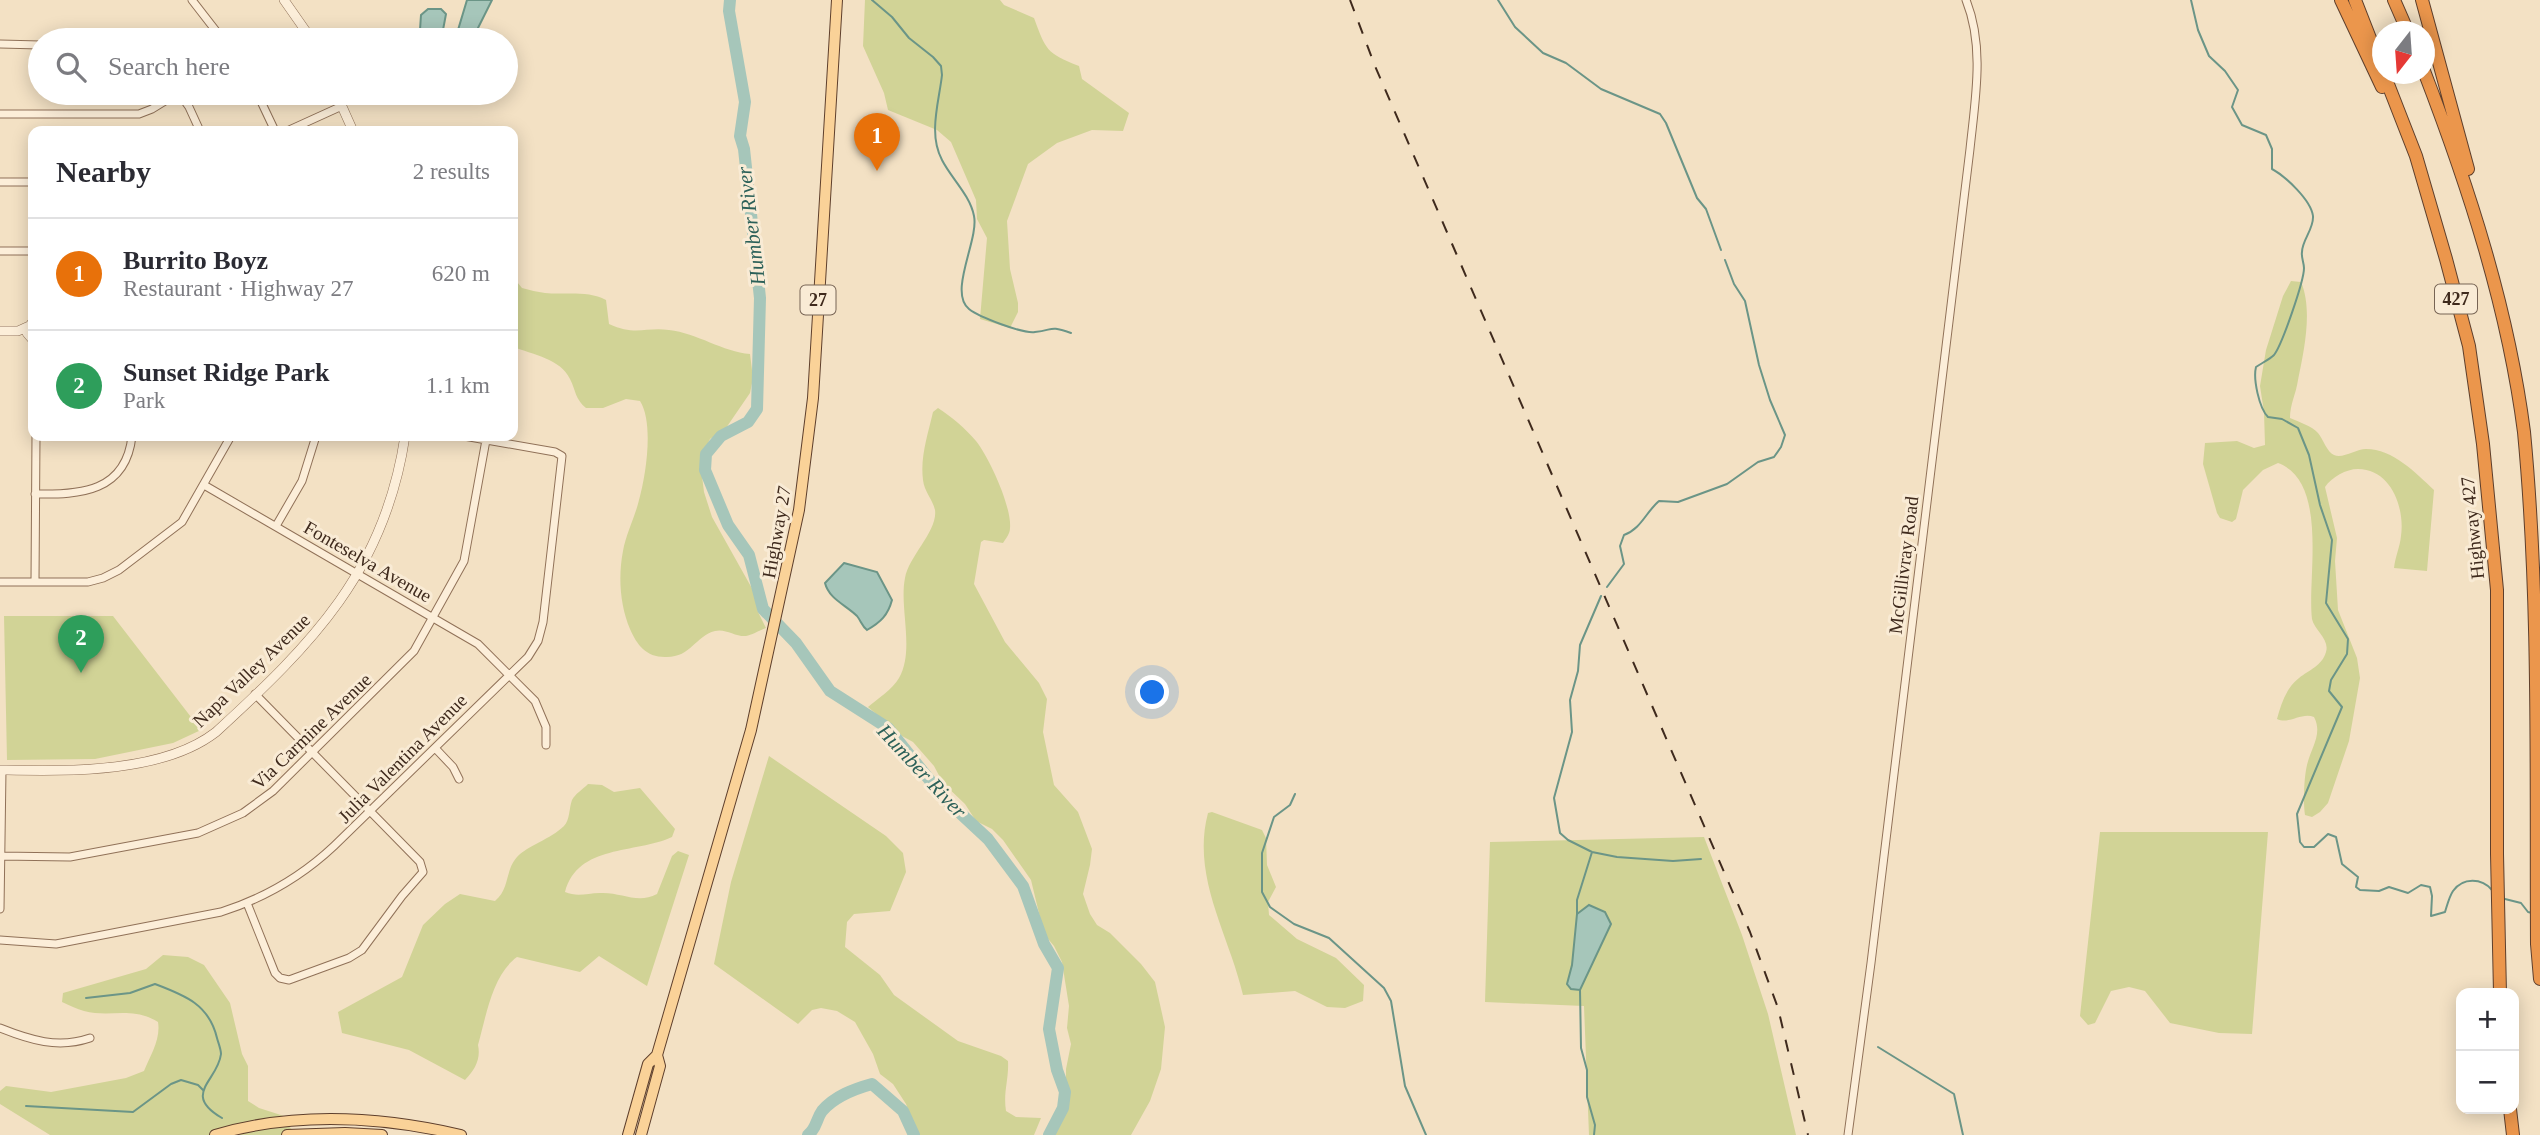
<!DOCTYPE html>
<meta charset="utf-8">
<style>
:root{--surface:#fff;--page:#f2f2f3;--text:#2b2b33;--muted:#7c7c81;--line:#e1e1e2;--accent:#a7202e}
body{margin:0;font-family:"Times New Roman",serif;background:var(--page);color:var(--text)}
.controls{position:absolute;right:21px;bottom:21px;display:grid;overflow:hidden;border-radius:14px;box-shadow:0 4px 18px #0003}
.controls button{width:63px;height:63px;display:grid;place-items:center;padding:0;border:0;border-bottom:2px solid var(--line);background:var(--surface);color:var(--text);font:35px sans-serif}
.compass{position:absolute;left:2372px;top:21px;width:63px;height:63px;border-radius:50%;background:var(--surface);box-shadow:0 4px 18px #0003;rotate:197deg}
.you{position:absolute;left:1153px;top:693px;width:24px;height:24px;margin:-18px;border:5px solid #fff;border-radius:50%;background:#1a73e8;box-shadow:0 0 0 10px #1a73e833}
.badge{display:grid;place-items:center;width:46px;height:46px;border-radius:50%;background:var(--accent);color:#fff;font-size:23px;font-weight:700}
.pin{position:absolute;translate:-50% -58px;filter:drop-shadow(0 2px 4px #0008)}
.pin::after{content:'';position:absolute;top:37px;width:24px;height:21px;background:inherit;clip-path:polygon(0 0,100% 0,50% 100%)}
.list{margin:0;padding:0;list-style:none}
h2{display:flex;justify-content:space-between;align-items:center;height:91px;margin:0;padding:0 28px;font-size:30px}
h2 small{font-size:23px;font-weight:400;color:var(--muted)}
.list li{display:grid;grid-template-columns:46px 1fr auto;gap:21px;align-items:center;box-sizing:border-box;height:112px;padding:0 28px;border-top:2px solid var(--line)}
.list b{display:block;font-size:26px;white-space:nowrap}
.list p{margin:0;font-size:23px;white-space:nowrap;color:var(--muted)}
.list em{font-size:23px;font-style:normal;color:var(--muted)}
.icon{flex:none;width:38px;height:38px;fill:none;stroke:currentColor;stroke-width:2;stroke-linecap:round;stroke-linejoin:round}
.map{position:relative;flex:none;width:2540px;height:1135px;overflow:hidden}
.search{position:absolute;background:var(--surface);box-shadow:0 4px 18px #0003;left:28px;top:28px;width:490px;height:77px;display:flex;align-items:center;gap:18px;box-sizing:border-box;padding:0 24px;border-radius:38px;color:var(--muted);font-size:26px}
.panel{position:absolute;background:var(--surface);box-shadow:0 4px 18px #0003;left:28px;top:126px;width:490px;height:315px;border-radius:14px}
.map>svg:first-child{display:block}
.green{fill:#d1d396}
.water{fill:#a6c6ba;stroke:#6b9587;stroke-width:2}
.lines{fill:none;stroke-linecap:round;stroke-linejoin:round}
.stream{stroke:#6b9587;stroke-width:2}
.river{stroke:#a6c6ba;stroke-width:12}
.minor-casing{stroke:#907158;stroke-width:9}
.tertiary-casing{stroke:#907158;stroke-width:10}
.primary-casing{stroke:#5e3f2c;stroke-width:12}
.motorway-casing{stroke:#5e3f2c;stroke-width:14}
.minor{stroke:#fceed9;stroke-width:7}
.tertiary{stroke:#fceed9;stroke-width:9}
.primary{stroke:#fad298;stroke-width:10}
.motorway{stroke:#eb964c;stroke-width:12}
.rail{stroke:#3f2a1d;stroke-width:2;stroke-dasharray:12 12;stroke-linecap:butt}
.labels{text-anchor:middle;stroke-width:6;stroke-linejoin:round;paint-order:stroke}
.shield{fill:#f9ebd5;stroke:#776454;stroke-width:2}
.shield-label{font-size:18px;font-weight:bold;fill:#3f2a1d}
.street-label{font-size:19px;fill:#3f2a1d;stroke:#f9ebd5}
.water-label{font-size:21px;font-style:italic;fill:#2b6058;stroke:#f9ebd5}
</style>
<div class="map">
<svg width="2540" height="1135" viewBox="0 0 2540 1135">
<rect width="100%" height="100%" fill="#f3e1c4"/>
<path class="green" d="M 865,0 L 1000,0 L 1004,5 L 1034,18 C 1046,50 1046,53 1079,66 L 1082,79 L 1129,113 L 1123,131 L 1092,130 L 1057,143 L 1028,164 L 1007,221 L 1010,269 L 1018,303 L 1018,312 L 1010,328 L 980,319 L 987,238 L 977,219 L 976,200 L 951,142 L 937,130 L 888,110 L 884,93 L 863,46 Z
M 513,277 L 522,288 C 530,290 537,292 545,293 C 564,295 588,290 606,300 L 609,324 C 635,336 645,327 669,330 C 697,333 723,352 750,354 L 753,378 L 750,393 L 726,428 L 710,439 L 700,460 L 704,492 L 712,517 L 754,592 L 758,612 L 766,628 C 760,630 752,635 746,636 C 736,637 725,628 715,631 C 695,636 691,658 665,657 C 646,657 637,645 630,629 C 620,605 618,577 623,551 C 626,534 635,517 639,500 C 646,475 654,423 640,401 L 626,399 L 603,408 L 586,408 C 575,399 576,391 570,379 C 561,359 532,354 513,347 Z
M 2291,281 L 2301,282 C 2313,310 2304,351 2298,380 C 2296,394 2290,404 2290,418 C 2299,422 2312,426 2318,433 C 2323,439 2327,452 2334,455 C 2343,459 2356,449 2366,449 C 2393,449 2416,473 2434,490 L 2427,571 L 2394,568 C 2395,557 2400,547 2401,536 C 2405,508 2391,469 2358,469 C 2346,469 2332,477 2325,487 L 2337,538 L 2335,561 L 2338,610 L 2357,658 L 2360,678 L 2349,741 L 2328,803 L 2320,812 L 2312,817 L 2305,815 C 2303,803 2304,777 2307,765 C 2311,748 2323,734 2314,717 C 2301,712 2289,725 2277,719 C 2281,704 2286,688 2299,678 C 2309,670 2322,666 2326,652 C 2330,639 2314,630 2312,619 C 2307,578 2329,482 2278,463 L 2263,470 L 2243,490 L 2236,519 L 2232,522 L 2220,518 L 2217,513 L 2203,464 L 2205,443 L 2237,441 L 2254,448 L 2265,445 L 2264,412 L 2260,386 L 2266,350 L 2283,296 Z
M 938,408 C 952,417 965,428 976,441 C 989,457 1012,507 1010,528 C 1010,534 1006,538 1003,543 L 984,540 L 981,542 L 974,584 L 1005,642 L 1039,683 L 1047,699 L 1043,732 L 1054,785 L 1078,812 L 1092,849 L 1090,865 L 1083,894 L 1090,914 L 1097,925 L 1110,933 L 1141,964 L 1155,982 L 1165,1027 L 1161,1069 L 1150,1101 L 1131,1135 L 1049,1135 L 1066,1090 L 1066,1069 L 1071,1044 L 1067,1028 L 1069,1006 L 1062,962 L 1054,946 L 1044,934 L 1031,880 L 1003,840 L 992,829 L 976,821 L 965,804 L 943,783 L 934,766 L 913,742 L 902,736 L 868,707 C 877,699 893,689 899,678 C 915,650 899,608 905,578 C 909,556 938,531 935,510 C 933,500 924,491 923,480 C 920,457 928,434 933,412 Z
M 4,616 L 113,616 L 201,730 L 173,743 L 95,759 L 7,760 Z
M 769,756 L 886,836 L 903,853 L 906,872 L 890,911 L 854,914 L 847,922 L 845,947 L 880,975 L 894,995 L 958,1041 L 1001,1056 L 1008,1061 C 1009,1080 1003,1092 1006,1111 L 1016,1117 L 1041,1118 L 1034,1135 L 918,1135 L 906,1104 L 893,1084 L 880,1074 L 873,1054 L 855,1022 L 837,1011 L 821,1008 L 812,1010 L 798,1024 L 714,964 L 731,882 Z
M 588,784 L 602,785 L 614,792 L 640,788 L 675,829 L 672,837 C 635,854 578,844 565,892 C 579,898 589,892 603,893 C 623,893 638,904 657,894 L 672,856 L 678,851 L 689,855 L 647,986 L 599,956 L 580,972 L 517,957 C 492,975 486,1017 478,1045 C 481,1059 475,1070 465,1080 L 409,1050 L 342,1033 L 338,1012 L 402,977 L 423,925 L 445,904 L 460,894 L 495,901 C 510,889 505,870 517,857 C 527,846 551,839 564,826 C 570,820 569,808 572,800 C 575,794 583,789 588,784 Z
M 1212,812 L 1262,830 L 1266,838 L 1267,865 L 1276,887 L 1268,902 L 1269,915 L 1297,939 L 1336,958 L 1364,985 L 1363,1001 L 1345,1008 L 1327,1007 L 1295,991 L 1243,995 C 1229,934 1191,877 1208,813 Z
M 2100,832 L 2268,832 L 2252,1034 L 2219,1033 L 2170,1023 L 2145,991 L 2129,987 L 2111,991 L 2095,1023 L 2088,1025 L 2080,1016 Z
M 1704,837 L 1742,935 L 1768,1014 L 1796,1135 L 1589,1135 L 1584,1006 L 1485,1002 L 1490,842 Z
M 163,955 L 188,957 L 204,965 L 230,1003 L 242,1054 L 248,1066 L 248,1101 L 259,1108 L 284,1116 C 287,1128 293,1131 304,1135 L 50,1135 L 0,1104 L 0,1091 L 6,1086 L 51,1092 L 126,1078 L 144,1071 C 150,1056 161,1039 158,1022 C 132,1006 110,1018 84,1011 C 77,1009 69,1005 62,1002 L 63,993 L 146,969 Z"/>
<path class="water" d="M 467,0 L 492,0 L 472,40 L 455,40 Z
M 428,9 L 441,9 L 446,14 L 443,30 L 431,40 L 425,39 L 420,30 L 421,15 Z
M 844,563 L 877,572 L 892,600 C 888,615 881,622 867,630 C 862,626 861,621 857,616 C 846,605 829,599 825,583 Z
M 1589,905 L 1605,912 L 1611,924 L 1580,990 L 1571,989 L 1567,984 L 1572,965 L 1577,914 Z"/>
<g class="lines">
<path class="stream" d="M 872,0 L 892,17 L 909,38 L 933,57 L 941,66 L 942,75 C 939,102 928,134 942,160 C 951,178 970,195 974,216 C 979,240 948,292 969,309 C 979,317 1023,334 1035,332 C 1055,330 1048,325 1071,333
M 1498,0 L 1515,27 L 1543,53 L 1566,63 L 1601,89 L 1660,114 L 1666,123 L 1697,198 L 1706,209 L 1721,250
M 2191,0 L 2198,30 L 2209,56 L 2225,71 L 2238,90 L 2232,107 L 2242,125 L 2266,135 L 2272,149 L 2272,169 C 2285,176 2311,200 2313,216 C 2314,229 2302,240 2302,252 C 2301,257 2304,263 2304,268 C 2304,281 2282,345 2274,355 C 2270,359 2262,363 2256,367 C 2253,379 2259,408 2268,417 L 2282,419 L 2298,428 L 2309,455 L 2320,505 L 2332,540 L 2326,603 L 2348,639 L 2347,654 L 2331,680 L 2329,691 L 2342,707 L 2297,814 L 2300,842 L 2304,847 L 2314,847 L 2328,834 L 2336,837 L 2342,864 L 2358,877 L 2356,887 L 2360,890 L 2379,891 L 2389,887 L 2408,893 L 2421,885 L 2430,887 L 2432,896 L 2431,916 L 2445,912 C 2447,906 2449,897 2453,891 C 2463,877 2482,878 2492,890
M 1607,587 L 1624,564 L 1620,546 L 1624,535 C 1641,529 1646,512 1659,501 L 1678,502 L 1727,484 L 1758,462 L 1774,457 L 1781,447 L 1785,435 L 1770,400 L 1759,365 L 1745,301 L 1734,284 L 1725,260
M 1601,596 L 1580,645 L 1578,671 L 1570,700 L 1572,732 L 1554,798 L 1560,833 L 1568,840 L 1592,852 L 1617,857 L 1673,861 L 1701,859
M 1295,794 L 1290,805 L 1274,817 L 1262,853 L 1262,892 L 1270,907 L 1277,912 L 1294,924 L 1329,938 L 1384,988 L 1391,1001 L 1405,1086 L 1426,1135
M 2505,899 L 2521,903 L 2528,912 L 2532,913
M 1577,914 L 1577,900 L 1592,852
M 1580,990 L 1581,1048 L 1587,1070 L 1587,1097 L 1595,1125 L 1594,1135
M 86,998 L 130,993 L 155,984 C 184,995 209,1004 217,1038 C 218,1042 221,1049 221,1054 C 218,1081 181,1094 222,1118
M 1878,1047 L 1954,1094 L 1963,1135
M 26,1106 L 133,1112 L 171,1084 L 181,1080 L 198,1085 L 203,1090"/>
<path class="river" d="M 730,0 L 729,11 L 745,102 L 740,136 L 744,149 L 760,298 L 757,409 L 748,422 L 721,436 L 706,454 L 705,470 L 728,525 L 749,555 L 763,609 L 796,643 L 830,691 L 888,728 L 944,798 L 988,839 L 1023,886 L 1044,944 L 1058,968 L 1049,1029 L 1057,1070 L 1065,1092 L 1063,1108 L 1049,1135
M 808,1135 C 817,1128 816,1119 822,1111 C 835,1096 854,1089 872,1084 L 903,1111 L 914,1135"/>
<defs>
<path id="minor" d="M 192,0 L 223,40
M 0,44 L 40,45
M 179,93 L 189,107 L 200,131
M 257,93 L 275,131
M 0,114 L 139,114 L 152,109 L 178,93
M 287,131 L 342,106
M 0,182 L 33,182
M 0,251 L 33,251
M 204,485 L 478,644 L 535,701 L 546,727 L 546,745
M 35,494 C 80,495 126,492 132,436
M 276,526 L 302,481 L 316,436
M 0,582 L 88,582 L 103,578 L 119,570 L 182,522 L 231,436
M 35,582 L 36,436
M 435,748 L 453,767 L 459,779
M 0,856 L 70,857 L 198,833 L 243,813 L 273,791 L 414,651 L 464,561 L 486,440
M 247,903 L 275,973 L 280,978 L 289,980 L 349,958 L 362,950 L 402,896 L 423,872 L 420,862 L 255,694
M 0,909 L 2,770
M 0,940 L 56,944 L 221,912 C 265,898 301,877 334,846 L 528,657 L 538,641 L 543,622 L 562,456 L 555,452 L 464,436
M 0,1028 C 30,1040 58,1049 90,1038
M 1848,1135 L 1871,963 L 1970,149 C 1975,100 1985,47 1966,0"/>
<path id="tertiary" d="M 284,0 L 312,40
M 336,93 L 353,131
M 31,324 L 27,333 L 33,340
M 0,331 L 18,331 L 29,326
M 0,770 C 65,771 162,774 216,732 C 312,644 385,571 405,436"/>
<path id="primary" d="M 215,1135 C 296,1111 379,1116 461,1135
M 287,1135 L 345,1133 L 382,1135
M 628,1135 L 648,1064 L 657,1055 L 751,730 L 799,510 L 813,398 L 837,0
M 641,1135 L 660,1066 L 657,1055"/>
<path id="motorway" d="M 2341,0 L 2382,87
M 2355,0 L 2382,69
M 2394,0 L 2408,32
M 2422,0 L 2468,169
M 2424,71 C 2469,188 2508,308 2524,432 C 2540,600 2536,775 2537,944 L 2540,979
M 2384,74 L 2416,156 L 2446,259 L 2469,346 L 2483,444 L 2497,590 L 2497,854 L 2500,993
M 2510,1109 L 2513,1135"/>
</defs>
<use href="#minor" class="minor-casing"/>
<use href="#tertiary" class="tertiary-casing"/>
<use href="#primary" class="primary-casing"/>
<use href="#motorway" class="motorway-casing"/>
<use href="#minor" class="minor"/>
<use href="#tertiary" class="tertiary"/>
<use href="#primary" class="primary"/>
<use href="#motorway" class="motorway"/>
<path class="rail" d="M 1350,0 L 1375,66 L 1750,932 L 1778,1008 L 1808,1135"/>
</g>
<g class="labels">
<g class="shield">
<rect x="2435" y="284.5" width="42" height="29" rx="5"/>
<rect x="800.5" y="285.5" width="35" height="29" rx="5"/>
</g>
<g class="shield-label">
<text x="2456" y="305">427</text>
<text x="818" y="306">27</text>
</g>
<g class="street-label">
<text transform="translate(2472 528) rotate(-96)" y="7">Highway 427</text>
<text transform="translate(776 532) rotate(-80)" y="7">Highway 27</text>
<text transform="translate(368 561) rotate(30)" y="7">Fonteselva Avenue</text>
<text transform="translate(1903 565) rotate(-83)" y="7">McGillivray Road</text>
<text transform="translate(251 670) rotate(-44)" y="7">Napa Valley Avenue</text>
<text transform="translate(311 731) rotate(-44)" y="7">Via Carmine Avenue</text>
<text transform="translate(402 758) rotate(-45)" y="7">Julia Valentina Avenue</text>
</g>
<g class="water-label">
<text transform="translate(751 226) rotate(-97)" y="7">Humber River</text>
<text transform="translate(922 771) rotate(47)" y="7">Humber River</text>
</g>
</g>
</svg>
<div class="controls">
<button>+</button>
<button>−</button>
</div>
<svg class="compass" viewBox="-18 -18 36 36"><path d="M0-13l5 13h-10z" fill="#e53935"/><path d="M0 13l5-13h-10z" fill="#7c7c81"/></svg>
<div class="you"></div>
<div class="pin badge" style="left:877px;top:171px;background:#e8710a">1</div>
<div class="pin badge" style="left:81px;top:673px;background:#2e9e5b">2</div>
<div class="search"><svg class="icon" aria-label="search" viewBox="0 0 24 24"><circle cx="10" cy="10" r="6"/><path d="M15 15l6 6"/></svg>Search here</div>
<section class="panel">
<h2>Nearby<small>2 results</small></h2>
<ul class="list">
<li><span class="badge" style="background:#e8710a">1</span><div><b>Burrito Boyz</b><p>Restaurant · Highway 27</p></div><em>620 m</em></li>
<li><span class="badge" style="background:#2e9e5b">2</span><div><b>Sunset Ridge Park</b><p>Park</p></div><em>1.1 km</em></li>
</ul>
</section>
</div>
